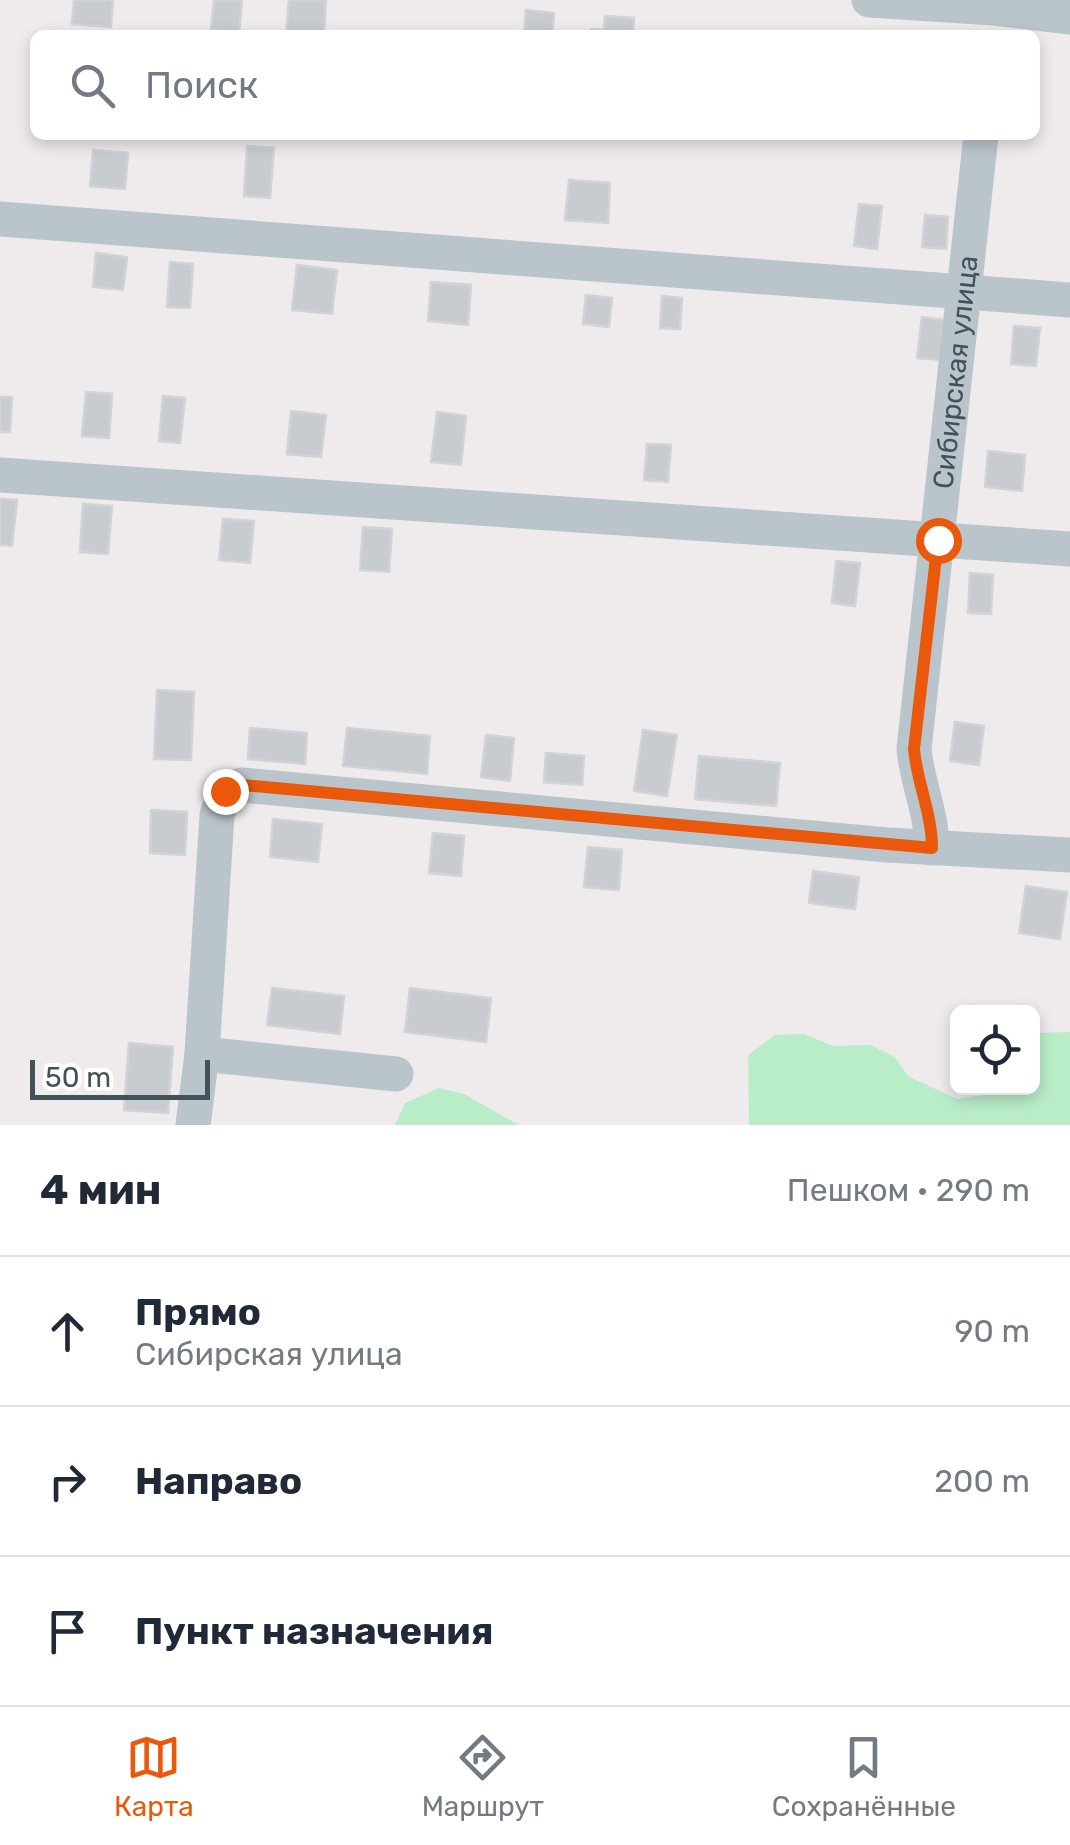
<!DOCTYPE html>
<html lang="ru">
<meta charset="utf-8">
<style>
:root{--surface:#fff;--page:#f2f2f3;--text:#1f2937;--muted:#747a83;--line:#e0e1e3;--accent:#ea580c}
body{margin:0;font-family:Rubik,sans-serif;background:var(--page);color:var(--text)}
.controls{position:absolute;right:30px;bottom:30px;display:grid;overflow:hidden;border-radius:15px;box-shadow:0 5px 15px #0003}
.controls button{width:90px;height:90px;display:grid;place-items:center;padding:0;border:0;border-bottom:2px solid var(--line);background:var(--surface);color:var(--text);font:50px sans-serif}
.scale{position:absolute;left:30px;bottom:25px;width:180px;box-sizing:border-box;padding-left:10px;border:5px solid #445159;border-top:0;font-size:28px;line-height:35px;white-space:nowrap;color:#445159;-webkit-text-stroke:8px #fff;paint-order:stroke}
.stop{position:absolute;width:30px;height:30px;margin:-22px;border:8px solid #ea580c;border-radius:50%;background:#fff}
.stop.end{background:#ea580c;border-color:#fff;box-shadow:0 2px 10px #0008}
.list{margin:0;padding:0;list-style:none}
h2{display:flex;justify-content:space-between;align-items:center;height:130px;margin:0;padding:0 40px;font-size:42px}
h2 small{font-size:32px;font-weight:400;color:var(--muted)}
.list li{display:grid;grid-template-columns:65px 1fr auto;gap:30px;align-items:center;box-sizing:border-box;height:150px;padding:0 40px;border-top:2px solid var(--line)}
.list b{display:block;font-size:38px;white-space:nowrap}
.list p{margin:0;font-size:32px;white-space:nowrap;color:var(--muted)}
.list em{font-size:32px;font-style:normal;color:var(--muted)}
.icon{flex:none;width:55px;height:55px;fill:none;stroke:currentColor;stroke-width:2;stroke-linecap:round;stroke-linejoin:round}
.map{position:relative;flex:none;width:1070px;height:1125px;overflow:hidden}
.search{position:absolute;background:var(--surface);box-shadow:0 5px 15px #0003;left:30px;right:30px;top:30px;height:110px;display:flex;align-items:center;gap:25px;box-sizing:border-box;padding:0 35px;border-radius:15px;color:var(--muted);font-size:38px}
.sheet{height:580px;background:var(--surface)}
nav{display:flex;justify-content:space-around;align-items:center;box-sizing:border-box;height:140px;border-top:2px solid var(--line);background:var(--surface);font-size:28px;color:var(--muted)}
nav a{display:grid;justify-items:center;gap:5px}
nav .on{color:var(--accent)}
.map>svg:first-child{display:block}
.green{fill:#b9edc8}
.building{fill:#c8ccd1;stroke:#d0d3d8;stroke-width:2.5}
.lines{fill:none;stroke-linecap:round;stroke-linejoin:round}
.minor{stroke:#bac5cb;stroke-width:35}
.route{stroke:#ea580c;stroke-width:12}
.labels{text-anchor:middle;stroke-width:8;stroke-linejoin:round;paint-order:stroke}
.street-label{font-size:28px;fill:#445159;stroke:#fff}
</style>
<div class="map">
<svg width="1070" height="1125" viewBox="0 0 1070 1125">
<rect width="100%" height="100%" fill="#efebec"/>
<path class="green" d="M 1070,1032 L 1070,1125 L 749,1125 L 748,1055 L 775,1035 L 804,1034 L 833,1046 L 871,1045 L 895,1057 L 908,1076 L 957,1099 L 983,1095 L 991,1088 L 1032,1088 L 1033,1038 L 1039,1033 Z
M 439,1088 L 464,1094 L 519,1125 L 395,1125 L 405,1103 Z"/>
<path class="building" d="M 74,0 L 113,0 L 111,27 L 72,24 Z
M 214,0 L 242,0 L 239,32 L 211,29 Z
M 289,0 L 326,0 L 324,35 L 286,35 Z
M 526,10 L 554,13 L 552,35 L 524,35 Z
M 605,16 L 634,18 L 633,35 L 591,35 L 591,29 L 604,30 Z
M 247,146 L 274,148 L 270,198 L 244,196 Z
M 93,150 L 128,153 L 125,189 L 90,186 Z
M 569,180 L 610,183 L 608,223 L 565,220 Z
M 859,204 L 882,206 L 877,249 L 854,246 Z
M 925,215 L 948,217 L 946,249 L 922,247 Z
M 96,253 L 127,257 L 123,290 L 93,287 Z
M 170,262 L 193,264 L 190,308 L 167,307 Z
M 297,265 L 337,270 L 332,314 L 292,310 Z
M 431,282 L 471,285 L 468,325 L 428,321 Z
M 586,295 L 612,298 L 609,327 L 583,324 Z
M 662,296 L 682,298 L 680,329 L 660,328 Z
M 922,317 L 944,320 L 940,360 L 917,358 Z
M 1014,326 L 1040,328 L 1036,366 L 1011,364 Z
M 86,392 L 112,394 L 109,438 L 82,436 Z
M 163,396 L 185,398 L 180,443 L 159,441 Z
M 0,397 L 12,397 L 10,432 L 0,432 Z
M 291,411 L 326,415 L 321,457 L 287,454 Z
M 437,412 L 466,416 L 461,465 L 431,462 Z
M 647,444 L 671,445 L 668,482 L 644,480 Z
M 988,451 L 1025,455 L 1022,491 L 985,487 Z
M 0,499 L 17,500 L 12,546 L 0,545 Z
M 83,504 L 112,506 L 108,554 L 80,552 Z
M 223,519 L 254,521 L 250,563 L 219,560 Z
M 363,527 L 392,529 L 389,572 L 360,570 Z
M 836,561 L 860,563 L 855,606 L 832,603 Z
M 970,573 L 993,575 L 991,614 L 968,613 Z
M 157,690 L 194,692 L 191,760 L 154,759 Z
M 955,722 L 984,726 L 979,765 L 950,761 Z
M 250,728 L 307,733 L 305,764 L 248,759 Z
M 347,728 L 430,736 L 427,774 L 343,766 Z
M 643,730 L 677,735 L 667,796 L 634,791 Z
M 486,735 L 514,738 L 510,781 L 481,777 Z
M 546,753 L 584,756 L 582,785 L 544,782 Z
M 699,756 L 780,763 L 776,806 L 695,799 Z
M 151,810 L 187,812 L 185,855 L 150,853 Z
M 273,819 L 322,824 L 318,862 L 270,857 Z
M 433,833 L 464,836 L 461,876 L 429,873 Z
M 588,847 L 622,850 L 619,890 L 584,887 Z
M 813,871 L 859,877 L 855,909 L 809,903 Z
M 1026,886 L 1067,892 L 1060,939 L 1019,933 Z
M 272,988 L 344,996 L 340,1034 L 267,1025 Z
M 410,988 L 491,998 L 486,1042 L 405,1032 Z
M 129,1043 L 173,1047 L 168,1113 L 124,1110 Z"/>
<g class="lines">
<g class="minor">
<path d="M 869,0 L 994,8 L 1070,17"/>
<path d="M 0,219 L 1070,300"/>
<path d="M 0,475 L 1070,549"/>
<path id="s1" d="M 932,848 C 932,813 917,783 914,749 L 981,135"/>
<path d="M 202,1054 L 396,1074"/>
<path d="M 193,1125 L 202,1054 L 217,815 L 225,791 L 242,785 L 887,845 L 1070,855"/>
</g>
</g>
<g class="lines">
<path class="route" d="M 225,791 L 242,785 L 932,848 C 932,813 917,783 914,749 L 938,540"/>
</g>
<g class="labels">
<g class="street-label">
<text dy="10" stroke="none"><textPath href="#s1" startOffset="480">Сибирская улица</textPath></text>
</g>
</g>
</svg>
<div class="controls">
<button><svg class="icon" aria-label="locate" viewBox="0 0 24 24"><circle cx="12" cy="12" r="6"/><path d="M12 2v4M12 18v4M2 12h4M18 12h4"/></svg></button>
</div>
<div class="scale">50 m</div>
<div class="stop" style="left:938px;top:540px"></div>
<div class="stop end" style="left:225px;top:791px"></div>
<div class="search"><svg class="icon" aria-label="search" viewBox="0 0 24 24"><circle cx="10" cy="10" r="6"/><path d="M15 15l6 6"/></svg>Поиск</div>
</div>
<section class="sheet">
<h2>4 мин<small>Пешком · 290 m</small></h2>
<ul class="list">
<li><svg class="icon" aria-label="ahead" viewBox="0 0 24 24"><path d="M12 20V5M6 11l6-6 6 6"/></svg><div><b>Прямо</b><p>Сибирская улица</p></div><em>90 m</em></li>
<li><svg class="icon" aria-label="right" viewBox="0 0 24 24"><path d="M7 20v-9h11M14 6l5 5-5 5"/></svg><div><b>Направо</b></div><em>200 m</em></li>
<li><svg class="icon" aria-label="arrive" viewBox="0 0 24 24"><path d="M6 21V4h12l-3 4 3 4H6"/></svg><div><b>Пункт назначения</b></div></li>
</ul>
</section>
<nav>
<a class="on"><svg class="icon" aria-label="map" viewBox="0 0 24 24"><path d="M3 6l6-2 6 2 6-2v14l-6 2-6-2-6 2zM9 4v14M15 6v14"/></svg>Карта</a>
<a><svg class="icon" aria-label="directions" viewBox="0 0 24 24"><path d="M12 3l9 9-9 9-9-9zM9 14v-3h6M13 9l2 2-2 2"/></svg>Маршрут</a>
<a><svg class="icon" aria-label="saved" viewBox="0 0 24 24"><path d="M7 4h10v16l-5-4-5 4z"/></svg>Сохранённые</a>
</nav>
